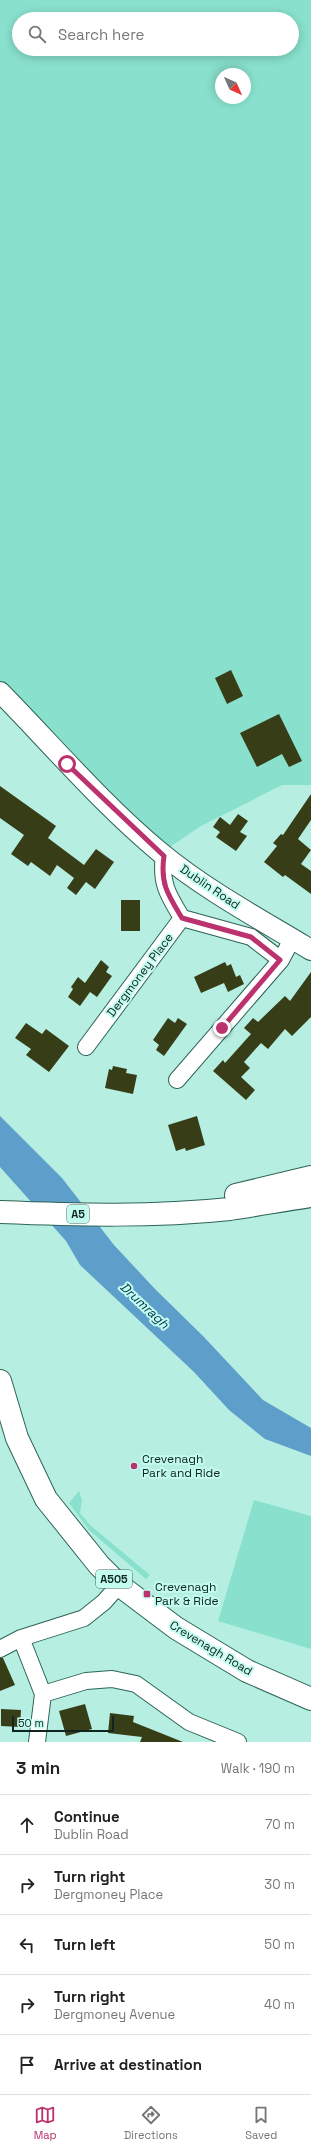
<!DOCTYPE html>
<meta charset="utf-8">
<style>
:root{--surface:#fff;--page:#f2f2f2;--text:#222;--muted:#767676;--line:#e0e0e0;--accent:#bb326e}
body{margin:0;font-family:"Space Grotesk",sans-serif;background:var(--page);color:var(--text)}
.compass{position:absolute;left:215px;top:68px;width:36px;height:36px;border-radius:50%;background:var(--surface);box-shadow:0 2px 10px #0003;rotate:135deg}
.scale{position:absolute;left:12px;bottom:10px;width:102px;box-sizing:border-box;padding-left:4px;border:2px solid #0e2520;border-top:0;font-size:11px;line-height:14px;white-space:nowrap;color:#0e2520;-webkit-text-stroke:3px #c3fcef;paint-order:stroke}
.stop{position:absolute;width:12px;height:12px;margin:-9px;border:3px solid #bb326e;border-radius:50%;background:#fff}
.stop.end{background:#bb326e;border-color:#fff;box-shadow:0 1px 4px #0008}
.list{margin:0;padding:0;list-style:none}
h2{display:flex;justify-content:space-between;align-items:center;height:52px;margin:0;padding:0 16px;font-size:17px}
h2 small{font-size:13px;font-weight:400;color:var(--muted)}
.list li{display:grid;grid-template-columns:26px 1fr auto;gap:12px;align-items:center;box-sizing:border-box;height:60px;padding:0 16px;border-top:1px solid var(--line)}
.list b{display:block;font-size:15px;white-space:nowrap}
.list p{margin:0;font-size:13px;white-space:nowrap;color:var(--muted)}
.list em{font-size:13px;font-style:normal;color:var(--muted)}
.icon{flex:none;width:22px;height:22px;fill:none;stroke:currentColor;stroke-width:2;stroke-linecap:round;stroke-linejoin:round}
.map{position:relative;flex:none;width:311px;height:1742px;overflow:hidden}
.search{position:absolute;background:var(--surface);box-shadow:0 2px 10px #0003;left:12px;right:12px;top:12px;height:44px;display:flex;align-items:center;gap:10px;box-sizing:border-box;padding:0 14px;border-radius:22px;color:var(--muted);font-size:15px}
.sheet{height:352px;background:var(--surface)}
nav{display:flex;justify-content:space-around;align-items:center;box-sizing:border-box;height:56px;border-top:1px solid var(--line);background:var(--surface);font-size:11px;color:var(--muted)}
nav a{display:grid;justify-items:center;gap:2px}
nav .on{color:var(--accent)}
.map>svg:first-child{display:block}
.green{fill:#88e0cd;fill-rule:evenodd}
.water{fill:#5d9fca}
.building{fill:#373e17}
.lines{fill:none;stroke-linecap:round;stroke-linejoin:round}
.minor-casing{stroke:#2d6358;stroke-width:18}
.tertiary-casing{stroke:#2d6358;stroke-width:22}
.trunk-casing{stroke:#2d6358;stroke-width:24}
.minor{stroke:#fff;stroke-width:16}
.tertiary{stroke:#fff;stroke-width:20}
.trunk{stroke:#fff;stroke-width:22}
.route{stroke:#bb326e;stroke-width:5}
.poi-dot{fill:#bb326e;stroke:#c3fcef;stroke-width:1.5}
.labels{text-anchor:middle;stroke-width:4;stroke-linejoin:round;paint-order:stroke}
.shield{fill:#c3fcef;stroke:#44665e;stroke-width:1}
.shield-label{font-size:11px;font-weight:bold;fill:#0e2520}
.street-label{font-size:12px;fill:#0e2520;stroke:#c3fcef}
.poi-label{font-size:12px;fill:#0e2520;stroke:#c3fcef;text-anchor:start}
.water-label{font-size:13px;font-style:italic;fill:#003855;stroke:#c3fcef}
</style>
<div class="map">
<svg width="311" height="1742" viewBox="0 0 311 1742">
<rect width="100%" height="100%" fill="#b6efe2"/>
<path class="green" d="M 0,0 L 311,0 L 311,785 L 282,785 L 201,826 L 161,853 L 0,692 ZM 19,19 L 292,19 L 292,49 L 19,49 ZM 221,74 L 245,74 L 245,98 L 221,98 Z
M 79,1491 L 82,1500 L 80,1513 L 90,1525 L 150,1575 L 146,1579 L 89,1530 L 69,1503 Z
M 254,1500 L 311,1516 L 311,1649 L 218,1621 Z"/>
<path class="water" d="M 0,1116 L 62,1178 L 114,1245 L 155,1289 L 203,1336 L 263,1400 L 311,1428 L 311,1456 L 265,1439 L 229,1410 L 194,1372 L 80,1265 L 66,1241 L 0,1167 Z"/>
<path class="building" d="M 231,670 L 243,696 L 227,704 L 215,678 Z
M 279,714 L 302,761 L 289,767 L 282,754 L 257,767 L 240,733 Z
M 0,786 L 56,826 L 48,838 L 84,865 L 96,849 L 114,862 L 95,889 L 86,882 L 76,895 L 67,888 L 74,878 L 57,865 L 50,876 L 31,862 L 28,866 L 11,854 L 24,835 L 0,818 Z
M 311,794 L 311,820 L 298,839 L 311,850 L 301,864 L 311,871 L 311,894 L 285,875 L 283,877 L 264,862 L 277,846 L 273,843 L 281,834 L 283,835 Z
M 238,814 L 248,821 L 240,832 L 247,836 L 236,851 L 216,837 L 220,832 L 213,827 L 220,817 L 230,825 Z
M 121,900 L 140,900 L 140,931 L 121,931 Z
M 101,960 L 109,967 L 106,972 L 112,976 L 97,997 L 90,992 L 80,1006 L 68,997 L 73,989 L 71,987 L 78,977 L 85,983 Z
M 225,962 L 227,966 L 231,964 L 236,977 L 240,975 L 244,984 L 228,992 L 224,983 L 201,993 L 194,977 Z
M 311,972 L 311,1017 L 292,1036 L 285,1029 L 268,1049 L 261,1043 L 244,1062 L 250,1068 L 241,1077 L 255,1090 L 246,1100 L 213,1071 L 223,1060 L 225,1063 L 251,1034 L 244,1028 L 253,1018 L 258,1022 L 285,996 L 290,1001 Z
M 168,1018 L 175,1023 L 178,1018 L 187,1024 L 164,1056 L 156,1050 L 159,1045 L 153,1040 Z
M 26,1023 L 42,1034 L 46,1029 L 69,1046 L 49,1072 L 26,1055 L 31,1049 L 15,1038 Z
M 113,1066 L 127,1069 L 126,1073 L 137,1075 L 133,1094 L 105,1088 L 109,1069 L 112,1070 Z
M 197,1116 L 205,1145 L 186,1151 L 185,1148 L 176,1151 L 168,1125 Z
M 0,1658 L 3,1658 L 15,1685 L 0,1691 Z
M 85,1704 L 92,1729 L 66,1736 L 59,1711 Z
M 1,1709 L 21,1710 L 20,1727 L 1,1726 Z
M 110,1713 L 134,1716 L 133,1722 L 183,1742 L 140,1742 L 142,1737 L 108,1733 Z"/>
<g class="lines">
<defs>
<path id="minor" d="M 182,918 L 251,937 L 281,960
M 86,1047 L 182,918 C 168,895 160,883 164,855
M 177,1080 L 281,960 L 292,939
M 21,1638 L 43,1694 L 37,1742
M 0,1649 L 21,1638 L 84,1618 L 104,1602 L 119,1585
M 43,1694 L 86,1681 L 112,1679 L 136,1684 L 189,1722 L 238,1742"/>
<path id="tertiary" d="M 0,692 C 53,746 102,804 161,853 C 207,891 260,919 311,950"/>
<path id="trunk" d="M 236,1195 L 311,1177
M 0,1212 C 76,1215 154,1217 230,1209 C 257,1205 284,1200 311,1196
M 0,1381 L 17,1438 L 46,1499 L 99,1565 L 119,1585 L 176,1628 L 247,1671 L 311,1699"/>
</defs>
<use href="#minor" class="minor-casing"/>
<use href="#tertiary" class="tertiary-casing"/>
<use href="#trunk" class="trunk-casing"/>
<use href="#minor" class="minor"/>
<use href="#tertiary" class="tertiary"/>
<use href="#trunk" class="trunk"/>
</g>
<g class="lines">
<path class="route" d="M 67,764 L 164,856 C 160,884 168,895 182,918 L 251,937 L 280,960 L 222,1028"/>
</g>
<g class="poi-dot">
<circle cx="134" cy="1466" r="4"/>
<rect x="143" y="1590" width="8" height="8" rx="2"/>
</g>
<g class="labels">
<g class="shield">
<rect x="67" y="1205" width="22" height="18" rx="3"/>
<rect x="96" y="1570" width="36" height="18" rx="3"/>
</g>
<g class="shield-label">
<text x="78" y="1218">A5</text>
<text x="114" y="1583">A505</text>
</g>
<g class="street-label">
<text transform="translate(210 887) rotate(34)" y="4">Dublin Road</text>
<text transform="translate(140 975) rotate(-53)" y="4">Dergmoney Place</text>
<text transform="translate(211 1648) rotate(31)" y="4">Crevenagh Road</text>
</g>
<g class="poi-label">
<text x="142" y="1463">Crevenagh<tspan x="142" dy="14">Park and Ride</tspan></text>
<text x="155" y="1591">Crevenagh<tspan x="155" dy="14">Park &amp; Ride</tspan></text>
</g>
<g class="water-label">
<text transform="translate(145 1305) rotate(43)" y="5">Drumragh</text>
</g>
</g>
</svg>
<svg class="compass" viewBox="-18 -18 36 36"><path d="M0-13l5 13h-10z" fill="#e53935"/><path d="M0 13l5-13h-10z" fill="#767676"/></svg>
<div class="scale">50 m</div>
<div class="stop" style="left:67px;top:764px"></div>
<div class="stop end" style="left:222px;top:1028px"></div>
<div class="search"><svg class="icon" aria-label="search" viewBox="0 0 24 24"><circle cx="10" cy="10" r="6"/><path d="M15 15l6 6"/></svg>Search here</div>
</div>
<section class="sheet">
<h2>3 min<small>Walk · 190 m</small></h2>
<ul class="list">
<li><svg class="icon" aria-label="ahead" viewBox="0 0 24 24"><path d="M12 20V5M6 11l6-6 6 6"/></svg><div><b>Continue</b><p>Dublin Road</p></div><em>70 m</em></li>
<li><svg class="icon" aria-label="right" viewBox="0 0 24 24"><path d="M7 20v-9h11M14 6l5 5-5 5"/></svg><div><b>Turn right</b><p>Dergmoney Place</p></div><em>30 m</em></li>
<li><svg class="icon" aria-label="left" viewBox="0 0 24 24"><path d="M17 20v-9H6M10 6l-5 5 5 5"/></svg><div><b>Turn left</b></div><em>50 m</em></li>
<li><svg class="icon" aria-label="right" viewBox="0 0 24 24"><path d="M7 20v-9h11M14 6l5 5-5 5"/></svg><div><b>Turn right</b><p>Dergmoney Avenue</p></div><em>40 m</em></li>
<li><svg class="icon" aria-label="arrive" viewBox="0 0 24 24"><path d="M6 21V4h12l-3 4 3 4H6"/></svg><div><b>Arrive at destination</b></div></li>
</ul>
</section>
<nav>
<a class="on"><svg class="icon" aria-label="map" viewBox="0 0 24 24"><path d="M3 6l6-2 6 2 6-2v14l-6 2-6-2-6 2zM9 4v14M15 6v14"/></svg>Map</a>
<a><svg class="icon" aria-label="directions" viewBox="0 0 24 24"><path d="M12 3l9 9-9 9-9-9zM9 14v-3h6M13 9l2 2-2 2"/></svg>Directions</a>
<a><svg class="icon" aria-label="saved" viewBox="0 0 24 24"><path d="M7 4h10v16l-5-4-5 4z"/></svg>Saved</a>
</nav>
